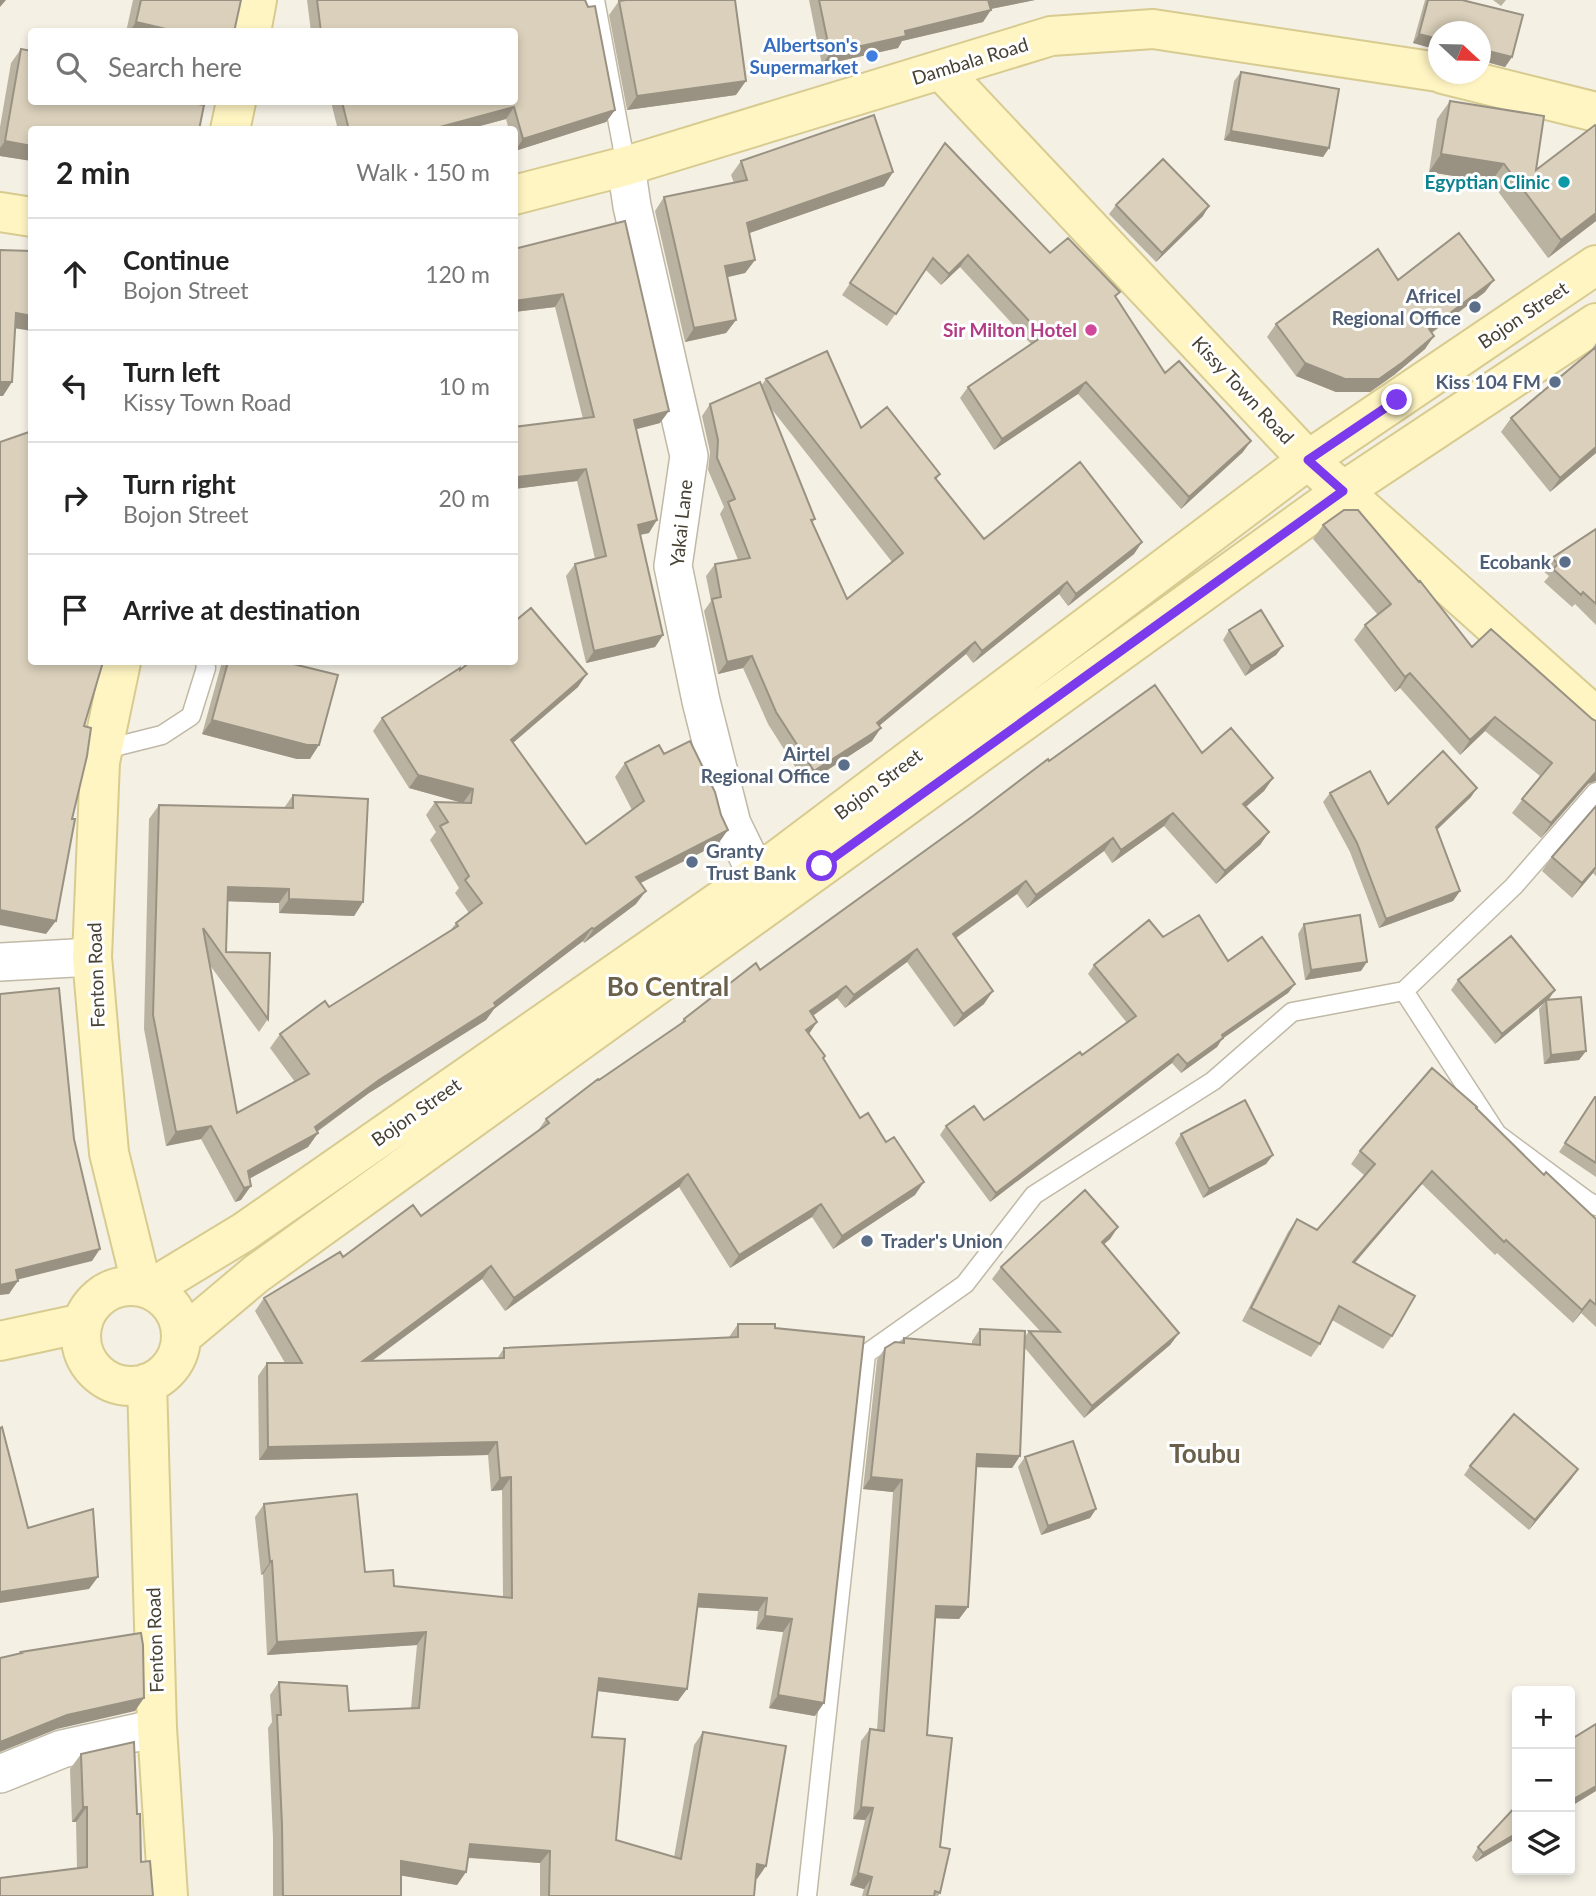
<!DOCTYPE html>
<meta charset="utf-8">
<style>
:root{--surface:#fff;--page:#f6f6f6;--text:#222;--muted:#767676;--line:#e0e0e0}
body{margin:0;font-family:Lato,sans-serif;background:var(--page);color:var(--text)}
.controls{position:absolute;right:21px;bottom:21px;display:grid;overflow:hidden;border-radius:7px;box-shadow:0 4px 10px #0003}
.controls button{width:63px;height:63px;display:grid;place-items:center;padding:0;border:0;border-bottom:2px solid var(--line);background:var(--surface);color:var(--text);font:35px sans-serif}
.compass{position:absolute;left:1428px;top:21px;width:63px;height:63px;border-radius:50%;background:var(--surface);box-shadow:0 4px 10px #0003;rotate:112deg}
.stop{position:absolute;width:21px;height:21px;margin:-16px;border:5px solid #7c3aed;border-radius:50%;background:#fff}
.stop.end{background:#7c3aed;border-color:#fff;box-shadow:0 2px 7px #0008}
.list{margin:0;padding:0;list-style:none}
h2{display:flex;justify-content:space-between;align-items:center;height:91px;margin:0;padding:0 28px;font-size:30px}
h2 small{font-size:23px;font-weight:400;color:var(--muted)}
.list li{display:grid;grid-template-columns:46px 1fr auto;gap:21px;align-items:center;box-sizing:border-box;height:112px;padding:0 28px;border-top:2px solid var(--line)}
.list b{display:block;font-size:26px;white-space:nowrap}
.list p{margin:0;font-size:23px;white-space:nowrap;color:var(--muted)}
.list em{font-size:23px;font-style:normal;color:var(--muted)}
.icon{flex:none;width:38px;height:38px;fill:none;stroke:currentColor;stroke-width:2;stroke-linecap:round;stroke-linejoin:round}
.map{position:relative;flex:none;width:1596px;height:1896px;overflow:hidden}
.search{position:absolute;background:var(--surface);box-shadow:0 4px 10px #0003;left:28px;top:28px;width:490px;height:77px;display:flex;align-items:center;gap:18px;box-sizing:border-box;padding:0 24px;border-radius:7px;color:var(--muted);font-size:26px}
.panel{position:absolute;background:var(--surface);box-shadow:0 4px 10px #0003;left:28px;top:126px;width:490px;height:539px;border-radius:7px}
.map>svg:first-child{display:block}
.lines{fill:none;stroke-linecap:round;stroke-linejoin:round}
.lane-casing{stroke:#c0b9a6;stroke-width:21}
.street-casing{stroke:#c0b9a6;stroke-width:40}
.secondary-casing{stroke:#d8cb8f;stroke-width:42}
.lane{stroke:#fff;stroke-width:18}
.street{stroke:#fff;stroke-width:37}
.secondary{stroke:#fff5c3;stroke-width:38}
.wall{fill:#bbb3a1;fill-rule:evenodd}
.shaded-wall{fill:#999283}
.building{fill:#dad0bb;stroke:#999283;stroke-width:2}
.route{stroke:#7c3aed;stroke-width:9}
.shop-dot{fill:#3f7fe0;stroke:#fff;stroke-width:2.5}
.culture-dot{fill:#0f9aa8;stroke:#fff;stroke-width:2.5}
.service-dot{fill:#5c6f8a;stroke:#fff;stroke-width:2.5}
.hotel-dot{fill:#d1479c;stroke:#fff;stroke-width:2.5}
.labels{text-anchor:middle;stroke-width:6;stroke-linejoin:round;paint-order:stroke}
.shop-label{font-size:19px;font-weight:bold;fill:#366cbe;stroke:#fff;text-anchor:end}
.street-label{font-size:19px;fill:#474133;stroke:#fff}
.culture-label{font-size:19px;font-weight:bold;fill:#0d838f;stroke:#fff;text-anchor:end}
.service-label{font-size:19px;font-weight:bold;fill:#4e5e75;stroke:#fff;text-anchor:end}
.hotel-label{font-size:19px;font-weight:bold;fill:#b23c85;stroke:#fff;text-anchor:end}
.district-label{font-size:26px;font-weight:bold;fill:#6b6049;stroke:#fff}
</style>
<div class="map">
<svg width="1596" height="1896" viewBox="0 0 1596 1896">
<rect width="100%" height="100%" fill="#f4f0e4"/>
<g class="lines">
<defs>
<path id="lane" d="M 595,0 L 626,166
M 102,750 L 162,735 L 191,716 L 206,668 L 205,662
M 1404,991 L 1497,1134 L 1586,1200 L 1596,1206
M 807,1896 L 866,1354 L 965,1284 L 1034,1195 L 1213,1081 L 1292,1012 L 1404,991 L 1514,886 L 1596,792"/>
<path id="street" d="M 626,166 L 632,206 L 689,456 L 673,566 L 701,701 L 732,824 L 757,875
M 0,962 L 92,957
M 0,1774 L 62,1749 L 157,1728"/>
<path id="secondary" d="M 251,32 L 257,0
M 941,70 L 1308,460 L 1596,717
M 1443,74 L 1596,112
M 230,130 L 236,102
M 514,195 L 626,166 L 1051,36 L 1153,29 L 1438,72
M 0,212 L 32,217
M 121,662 L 100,762 L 92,957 L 109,1153 L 142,1287
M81 1336a50 50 0 1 1 100 0a50 50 0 1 1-100 0Z
M 150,1289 L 244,1232 L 757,875 L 1308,460 L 1596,265
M 181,1337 L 256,1274 L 1343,491 L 1596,323
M 0,1341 L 83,1323
M 147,1383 L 157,1728 L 168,1896"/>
</defs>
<use href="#lane" class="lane-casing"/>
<use href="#street" class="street-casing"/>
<use href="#secondary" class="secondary-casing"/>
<use href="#lane" class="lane"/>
<use href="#street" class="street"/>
<use href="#secondary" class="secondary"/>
</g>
<path class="wall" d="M 133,0 L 241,0 L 234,32 L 126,32 Z
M 307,0 L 585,0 L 615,110 L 606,122 L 515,151 L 514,130 L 509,130 L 506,119 L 465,130 L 338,130 L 331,102 L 514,102 L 514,32 L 311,32 Z
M 809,0 L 1035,0 L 991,9 L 983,22 L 902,41 L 898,48 L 822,65 Z
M 1425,0 L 1462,0 L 1512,57 L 1505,67 L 1413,43 Z
M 1493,0 L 1506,0 L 1501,6 Z
M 619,1 L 736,95 L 627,110 L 609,15 Z
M 21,49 L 32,130 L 32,161 L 0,156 L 0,127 L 11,63 Z
M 1241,72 L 1329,148 L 1323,157 L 1224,140 L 1234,81 Z
M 1450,101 L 1536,170 L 1596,126 L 1596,221 L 1548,258 L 1491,182 L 1429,172 L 1437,119 Z
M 945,143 L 1050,253 L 1116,298 L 1165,373 L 1243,452 L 1181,509 L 1078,394 L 994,450 L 960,398 L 968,387 L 1031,344 L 960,267 L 941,285 L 926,270 L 887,326 L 842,295 Z
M 741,161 L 893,172 L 884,186 L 749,233 L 755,260 L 745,273 L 727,277 L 736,320 L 726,333 L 685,342 L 655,211 L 664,197 L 734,183 L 731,175 Z
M 1116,205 L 1203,216 L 1156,262 L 1109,214 Z
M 625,221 L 660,423 L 636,429 L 649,533 L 640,535 L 663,635 L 655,647 L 586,663 L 566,576 L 575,564 L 595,559 L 577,481 L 514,489 L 514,427 L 583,419 L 555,307 L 514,312 L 514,249 Z
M 1398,280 L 1485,292 L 1432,333 L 1425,349 L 1394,375 L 1370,392 L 1336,392 L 1296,376 L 1267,337 L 1276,324 Z
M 1596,343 L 1596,453 L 1550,492 L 1501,432 L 1511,418 L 1589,353 Z
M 766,379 L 861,428 L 940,474 L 936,480 L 984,539 L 1142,542 L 1134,554 L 1068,606 L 1059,594 L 973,663 L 966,654 L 879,726 L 872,741 L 806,784 L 768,724 L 743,668 L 718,674 L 704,611 L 711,601 L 706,576 L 715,564 L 738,560 L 720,514 L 724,507 L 708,470 L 710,452 L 702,416 L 710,404 L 761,386 ZM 770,407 L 892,562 L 847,599 L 812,523 L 815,519 Z
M 1323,525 L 1472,647 L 1588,784 L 1541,838 L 1512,813 L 1540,776 L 1485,731 L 1460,755 L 1400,688 L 1395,692 L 1354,640 L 1365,625 L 1378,615 L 1313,539 Z
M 1596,529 L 1596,625 L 1575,604 L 1572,607 L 1544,582 L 1549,576 L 1543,571 L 1552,558 Z
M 1229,630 L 1283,646 L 1276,655 L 1245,676 L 1223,640 Z
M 222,662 L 285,662 L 310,759 L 297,759 L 202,734 Z
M 460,670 L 578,687 L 513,743 L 586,844 L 632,810 L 615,777 L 625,763 L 664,754 L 718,844 L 641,883 L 636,904 L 584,943 L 583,941 L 494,1009 L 486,1020 L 369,1093 L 317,1132 L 318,1133 L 308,1147 L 249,1179 L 241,1200 L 235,1202 L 201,1139 L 166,1146 L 144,1029 L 149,819 L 159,805 L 284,808 L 293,795 L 363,902 L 354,916 L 279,913 L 279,903 L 228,901 L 226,952 L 268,1019 L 259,1032 L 209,964 L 237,1113 L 295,1082 L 270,1048 L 280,1034 L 329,1007 L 450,931 L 456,923 L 469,913 L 455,893 L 459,888 L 430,840 L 436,832 L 426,815 L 435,802 L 463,803 L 409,788 L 373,731 L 382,718 Z
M 1202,753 L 1273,778 L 1264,791 L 1246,807 L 1269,832 L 1260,845 L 1216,884 L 1164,826 L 1112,863 L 1104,851 L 1027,908 L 1017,894 L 956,938 L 984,1004 L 954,1027 L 907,962 L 845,1008 L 837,998 L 813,1016 L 817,1022 L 809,1034 L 825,1056 L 823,1059 L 860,1118 L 915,1195 L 833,1249 L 812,1217 L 730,1268 L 679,1187 L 505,1311 L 482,1279 L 372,1361 L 497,1359 L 504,1348 L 729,1337 L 738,1324 L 815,1716 L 769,1708 L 783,1632 L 756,1629 L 758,1611 L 697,1607 L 678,1701 L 597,1691 L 592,1737 L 616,1840 L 674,1857 L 694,1745 L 703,1732 L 757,1879 L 755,1878 L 754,1896 L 540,1896 L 540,1863 L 468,1858 L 466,1872 L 457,1885 L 401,1875 L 401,1896 L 273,1896 L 273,1838 L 268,1728 L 272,1722 L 270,1695 L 279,1682 L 349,1711 L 411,1708 L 417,1645 L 267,1655 L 263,1574 L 261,1575 L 255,1517 L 264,1504 L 365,1572 L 394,1586 L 503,1597 L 502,1490 L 491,1491 L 488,1455 L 259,1460 L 258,1376 L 267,1363 L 285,1363 L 255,1311 L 264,1298 L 421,1216 L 537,1132 L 546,1119 L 599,1080 L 680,1024 L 684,1019 L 760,970 L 1049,761 Z
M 1330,793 L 1388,804 L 1471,797 L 1437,830 L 1460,891 L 1453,901 L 1379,928 L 1350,852 L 1323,802 Z
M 1596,806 L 1596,876 L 1593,873 L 1572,898 L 1542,871 L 1552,857 Z
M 1304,924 L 1361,971 L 1305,980 L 1298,934 Z
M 1163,937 L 1295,984 L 1288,993 L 1222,1039 L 1217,1047 L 1181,1073 L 1172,1063 L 990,1202 L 940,1135 L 946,1126 L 984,1120 L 1082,1055 L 1127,1023 L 1088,974 L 1094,965 Z
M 1458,980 L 1549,999 L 1547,1000 L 1586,1051 L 1579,1060 L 1544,1064 L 1539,1009 L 1544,1003 L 1495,1044 L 1451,990 Z
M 1596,1097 L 1596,1177 L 1559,1152 Z
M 1476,1108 L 1544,1175 L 1596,1219 L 1596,1327 L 1581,1313 L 1573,1323 L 1497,1253 L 1495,1255 L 1422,1184 L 1355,1263 L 1392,1336 L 1383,1349 L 1332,1320 L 1320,1344 L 1311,1357 L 1242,1321 L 1288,1232 L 1297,1219 L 1317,1230 L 1364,1175 L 1351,1164 L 1360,1151 Z
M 1181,1134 L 1273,1155 L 1266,1164 L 1203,1198 L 1175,1143 Z
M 1118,1227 L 1110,1239 L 1104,1244 L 1179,1333 L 1170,1345 L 1084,1418 L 1024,1347 L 1020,1456 L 1012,1468 L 976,1467 L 968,1607 L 959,1619 L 935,1618 L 927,1735 L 940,1847 L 940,1893 L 938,1896 L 862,1896 L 864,1889 L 850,1885 L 865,1820 L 853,1819 L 861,1741 L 870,1729 L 877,1730 L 893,1492 L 863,1489 L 877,1360 L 885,1348 L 901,1342 L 904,1338 L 972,1344 L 972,1341 L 980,1329 L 1024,1338 L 1029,1331 L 1040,1331 L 992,1279 L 1001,1267 Z
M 1025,1457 L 1096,1509 L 1090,1518 L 1041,1535 L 1018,1467 Z
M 1470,1466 L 1572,1478 L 1529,1530 L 1464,1475 Z
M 81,1754 L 137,1814 L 141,1862 L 77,1868 L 76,1822 L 72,1822 L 70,1769 Z
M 1517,1805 L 1476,1862 L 1472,1857 L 1478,1847 Z"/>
<path class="shaded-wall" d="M 0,0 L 6,0 L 0,7 Z
M 988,0 L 1035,0 L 980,11 Z
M 991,10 L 983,22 L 902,41 L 898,48 L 822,65 L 830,53 L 905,31 Z
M 136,22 L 179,32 L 129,32 Z
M 1419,34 L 1438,39 L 1438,50 L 1413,43 Z
M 1480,49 L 1512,57 L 1505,67 L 1480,60 Z
M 746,81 L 736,95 L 627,110 L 637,96 Z
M 514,107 L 506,119 L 465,130 L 429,130 Z
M 615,110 L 606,122 L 515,151 L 523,139 Z
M 1231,131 L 1329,148 L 1323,157 L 1224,140 Z
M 5,141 L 32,146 L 32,161 L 0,156 L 0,148 Z
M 1441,154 L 1504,164 L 1491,182 L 1429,172 Z
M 893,172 L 884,186 L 738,237 L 747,223 Z
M 1209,206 L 1203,216 L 1156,262 L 1162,253 Z
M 1596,213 L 1596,221 L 1548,258 L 1561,240 Z
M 968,255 L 960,267 L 941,285 L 949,274 Z
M 755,260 L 745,273 L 715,280 L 725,266 Z
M 1494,280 L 1485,292 L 1420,341 L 1429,329 Z
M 563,294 L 555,307 L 514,312 L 514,301 Z
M 16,313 L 32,316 L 32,331 L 7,327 Z
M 736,320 L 726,333 L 685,342 L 694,328 Z
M 1434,336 L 1425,349 L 1394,375 L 1370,392 L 1336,392 L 1296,376 L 1305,363 Z
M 0,382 L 12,382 L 3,396 L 0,396 Z
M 1086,382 L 1078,394 L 994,450 L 1002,439 Z
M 669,411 L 660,423 L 626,432 L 634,420 Z
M 1251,441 L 1243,452 L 1181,509 L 1189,497 Z
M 1596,447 L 1596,453 L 1550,492 L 1560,478 Z
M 586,469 L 577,481 L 514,489 L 514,481 L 517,477 Z
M 657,520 L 649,533 L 629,537 L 638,525 Z
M 1142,542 L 1134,554 L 1068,606 L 1076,594 Z
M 1067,582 L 1059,594 L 973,663 L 982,651 Z
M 663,635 L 655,647 L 586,663 L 594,651 Z
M 975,642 L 966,654 L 868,735 L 877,723 Z
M 1283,646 L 1276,655 L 1245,676 L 1251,666 Z
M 752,656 L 743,668 L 718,674 L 727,662 Z
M 1410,673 L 1400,688 L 1395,692 L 1405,677 Z
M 587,674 L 578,687 L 501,753 L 511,740 Z
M 1495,717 L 1485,731 L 1460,755 L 1470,740 Z
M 212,720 L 319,745 L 310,759 L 297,759 L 202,734 Z
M 881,728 L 872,741 L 806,784 L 814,771 Z
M 1596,772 L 1596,781 L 1588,784 L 1541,838 L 1551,823 Z
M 418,775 L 473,789 L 463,803 L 409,788 Z
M 1273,778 L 1264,791 L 1234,817 L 1243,804 Z
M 1477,788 L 1471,797 L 1429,837 L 1436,827 Z
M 1173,813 L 1164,826 L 1112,863 L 1121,850 Z
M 728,830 L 718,844 L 626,890 L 636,877 Z
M 1269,832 L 1260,845 L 1216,884 L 1225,871 Z
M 1113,838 L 1104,851 L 1027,908 L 1036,895 Z
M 1596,867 L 1593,873 L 1572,898 L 1582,883 Z
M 1026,881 L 1017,894 L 943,947 L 953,934 Z
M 228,887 L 289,889 L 279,903 L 219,901 Z
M 646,891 L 636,904 L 584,943 L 594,929 Z
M 1460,891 L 1453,901 L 1379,928 L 1386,919 Z
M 289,899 L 363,902 L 354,916 L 279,913 Z
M 0,910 L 56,921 L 46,934 L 0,925 Z
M 592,928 L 583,941 L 494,1009 L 486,1020 L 369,1093 L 305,1140 L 318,1133 L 308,1147 L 241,1183 L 248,1171 L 315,1127 L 379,1080 L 494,1003 Z
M 917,949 L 907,962 L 845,1008 L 854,995 Z
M 1367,962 L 1361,971 L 1305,980 L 1311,970 Z
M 1295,984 L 1288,993 L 1222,1039 L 1217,1047 L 1181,1073 L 1187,1064 L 1222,1035 Z
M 846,986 L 837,998 L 801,1024 L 810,1011 Z
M 1555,990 L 1549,999 L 1546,1001 L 1546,1000 L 1544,1003 L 1495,1044 L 1502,1034 Z
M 993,991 L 984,1004 L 954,1027 L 963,1014 Z
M 817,1022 L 808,1035 L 806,1030 Z
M 1586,1051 L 1579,1060 L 1544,1064 L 1551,1055 Z
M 1178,1054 L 1172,1063 L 990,1202 L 996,1193 Z
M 211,1126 L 201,1139 L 166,1146 L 176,1132 Z
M 1273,1155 L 1266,1164 L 1203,1198 L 1209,1189 Z
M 1432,1171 L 1422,1184 L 1344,1275 L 1353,1262 Z
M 688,1174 L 679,1187 L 505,1311 L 514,1298 Z
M 924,1182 L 915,1195 L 833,1249 L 842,1236 Z
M 251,1186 L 241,1200 L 235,1202 L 244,1188 Z
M 821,1204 L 812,1217 L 730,1268 L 739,1255 Z
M 1118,1227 L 1110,1239 L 1093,1254 L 1102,1242 Z
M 100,1249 L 92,1261 L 8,1282 L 16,1270 Z
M 491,1266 L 482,1279 L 354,1374 L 363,1361 Z
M 18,1281 L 9,1294 L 0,1295 L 0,1285 Z
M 1590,1300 L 1581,1313 L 1573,1323 L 1582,1310 Z
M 1179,1333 L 1170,1345 L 1084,1418 L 1092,1406 Z
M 497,1442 L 488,1455 L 259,1460 L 268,1447 Z
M 977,1454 L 1020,1456 L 1012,1468 L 968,1467 Z
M 1578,1469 L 1572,1478 L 1529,1530 L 1535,1520 Z
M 511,1477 L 502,1490 L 491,1491 L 500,1478 Z
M 871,1477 L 902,1480 L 893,1492 L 863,1489 Z
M 1096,1509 L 1090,1518 L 1041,1535 L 1048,1526 Z
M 272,1561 L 263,1574 L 261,1575 L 270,1562 Z
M 98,1577 L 89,1589 L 0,1603 L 0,1592 Z
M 699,1594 L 767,1598 L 758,1611 L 690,1607 Z
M 936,1606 L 968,1607 L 959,1619 L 928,1618 Z
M 765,1616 L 792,1619 L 783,1632 L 756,1629 Z
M 426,1632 L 417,1645 L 267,1655 L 277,1642 Z
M 599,1678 L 687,1689 L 678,1701 L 590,1690 Z
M 778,1695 L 824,1703 L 815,1716 L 769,1708 Z
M 144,1698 L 135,1711 L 57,1729 L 0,1752 L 0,1742 L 67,1715 Z
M 1596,1786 L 1596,1791 L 1570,1807 L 1570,1801 Z
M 83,1807 L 87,1807 L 76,1822 L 72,1822 Z
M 861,1807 L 873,1808 L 865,1820 L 853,1819 Z
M 1517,1833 L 1517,1838 L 1476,1862 L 1483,1853 Z
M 470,1844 L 550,1851 L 540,1863 L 461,1857 Z
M 401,1861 L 466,1872 L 457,1885 L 392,1874 Z
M 757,1864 L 766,1866 L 757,1879 L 747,1877 Z
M 858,1873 L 872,1877 L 864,1889 L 850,1885 Z"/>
<path class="building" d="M 141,0 L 241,0 L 234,32 L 179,32 L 136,22 Z
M 317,0 L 585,0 L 588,7 L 595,6 L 615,110 L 523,139 L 514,107 L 429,130 L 349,130 L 342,102 L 514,102 L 514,32 L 321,32 Z
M 626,0 L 735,0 L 746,81 L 637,96 L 619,1 Z
M 819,0 L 988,0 L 991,10 L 905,31 L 906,36 L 830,53 Z
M 1428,0 L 1462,0 L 1523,15 L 1512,57 L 1480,49 L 1480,32 L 1438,32 L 1438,39 L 1419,34 Z
M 21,49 L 32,51 L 32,102 L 185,102 L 204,105 L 199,130 L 32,130 L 32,146 L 5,141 Z
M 1241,72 L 1339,89 L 1329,148 L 1231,131 Z
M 1450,101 L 1544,116 L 1536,170 L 1595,125 L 1596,126 L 1596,213 L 1561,240 L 1504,164 L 1441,154 Z
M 874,115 L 893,172 L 747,223 L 755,260 L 725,266 L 736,320 L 694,328 L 664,197 L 747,180 L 741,161 Z
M 945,143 L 1050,253 L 1068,238 L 1120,292 L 1115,296 L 1165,373 L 1179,361 L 1251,441 L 1189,497 L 1086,382 L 1002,439 L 968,387 L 1043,336 L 968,255 L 949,274 L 933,258 L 896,314 L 850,283 Z
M 1163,159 L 1209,206 L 1162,253 L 1116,205 Z
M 625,221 L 669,411 L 634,420 L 657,520 L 638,525 L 663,635 L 594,651 L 575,564 L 606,556 L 586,469 L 517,477 L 514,460 L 514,427 L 594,417 L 563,294 L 514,301 L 514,249 Z
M 1459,233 L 1494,280 L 1429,329 L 1434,336 L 1403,362 L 1379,379 L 1345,379 L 1305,363 L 1276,324 L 1378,249 L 1398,280 Z
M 0,250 L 32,251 L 32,316 L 16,313 L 12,382 L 0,382 Z
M 1596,347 L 1596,447 L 1560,478 L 1511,418 Z
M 827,351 L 861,428 L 887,407 L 940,474 L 935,478 L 984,539 L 1080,462 L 1142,542 L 1076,594 L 1067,582 L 982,651 L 975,642 L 877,723 L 881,728 L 814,771 L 776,712 L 752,656 L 727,662 L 712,599 L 721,597 L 715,564 L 750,558 L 728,502 L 735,499 L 717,458 L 718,440 L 710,404 L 760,382 L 815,519 L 811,520 L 847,599 L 903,553 L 766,379 Z
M 32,431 L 32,662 L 103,662 L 84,726 L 91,728 L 87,756 L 72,819 L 75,819 L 56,921 L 0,910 L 0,442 Z
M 1344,510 L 1358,510 L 1419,582 L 1420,581 L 1472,647 L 1491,629 L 1592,719 L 1596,721 L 1596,772 L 1551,823 L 1522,799 L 1552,763 L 1495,717 L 1470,740 L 1410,673 L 1405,677 L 1365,625 L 1391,604 L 1323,525 Z
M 1596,529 L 1596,604 L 1583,592 L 1581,595 L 1553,569 L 1558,564 L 1552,558 Z
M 531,608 L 587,674 L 511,740 L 586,844 L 644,801 L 625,763 L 659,745 L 664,754 L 690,741 L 715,792 L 721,815 L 728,830 L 636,877 L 646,891 L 594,929 L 592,928 L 494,1003 L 496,1006 L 379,1080 L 315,1127 L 318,1133 L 248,1171 L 251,1186 L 244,1188 L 211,1126 L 176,1132 L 153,1015 L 159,805 L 293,808 L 293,795 L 368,799 L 363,902 L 289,899 L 289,889 L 228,887 L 226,952 L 270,953 L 268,1019 L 203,928 L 237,1113 L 309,1074 L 280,1034 L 325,1001 L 329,1007 L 458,926 L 456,923 L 482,903 L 465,880 L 469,876 L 440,826 L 448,822 L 435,802 L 471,803 L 473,789 L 418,775 L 382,718 L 460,668 L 460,670 L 470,662 L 514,662 L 514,622 Z
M 1261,610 L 1283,646 L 1251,666 L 1229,630 Z
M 228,662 L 285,662 L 338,675 L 319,745 L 307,745 L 212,720 Z
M 1155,685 L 1202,753 L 1231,728 L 1273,778 L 1243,804 L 1269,832 L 1225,871 L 1173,813 L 1121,850 L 1113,838 L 1036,895 L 1026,881 L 953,934 L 993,991 L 963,1014 L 917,949 L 854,995 L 846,986 L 810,1011 L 817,1022 L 806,1030 L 825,1056 L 823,1058 L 860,1118 L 868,1113 L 886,1142 L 894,1137 L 924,1182 L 842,1236 L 821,1204 L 739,1255 L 688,1174 L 514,1298 L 491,1266 L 363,1361 L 504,1358 L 504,1348 L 738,1337 L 738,1324 L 775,1324 L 775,1328 L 864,1337 L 824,1703 L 778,1695 L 792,1619 L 765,1616 L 767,1598 L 699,1594 L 687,1689 L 599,1678 L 592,1737 L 625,1739 L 616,1840 L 681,1859 L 703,1732 L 786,1746 L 766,1866 L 757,1864 L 754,1896 L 549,1896 L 550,1851 L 470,1844 L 466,1872 L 401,1861 L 401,1896 L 283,1896 L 282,1825 L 277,1715 L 281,1715 L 279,1682 L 347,1686 L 349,1711 L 419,1708 L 426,1632 L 277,1642 L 272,1561 L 270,1562 L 264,1504 L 357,1494 L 365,1572 L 393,1570 L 394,1586 L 512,1598 L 511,1477 L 500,1478 L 497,1442 L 268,1447 L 267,1363 L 302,1363 L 264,1298 L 340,1252 L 343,1257 L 413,1205 L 421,1216 L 549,1123 L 546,1119 L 598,1079 L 599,1080 L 685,1021 L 684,1019 L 756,963 L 760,970 L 973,816 L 1048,759 L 1049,761 Z
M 1443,751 L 1477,788 L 1436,827 L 1460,891 L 1386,919 L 1357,843 L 1330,793 L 1370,771 L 1388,804 Z
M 1596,806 L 1596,867 L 1582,883 L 1552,857 Z
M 1199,915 L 1228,961 L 1262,937 L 1295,984 L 1222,1035 L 1223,1038 L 1187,1064 L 1178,1054 L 996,1193 L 946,1126 L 974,1106 L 984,1120 L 1080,1052 L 1082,1055 L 1136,1016 L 1094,965 L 1149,920 L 1163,937 Z
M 1360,915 L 1367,962 L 1311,970 L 1304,924 Z
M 1511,936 L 1555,990 L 1502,1034 L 1458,980 Z
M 59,988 L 74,1139 L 100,1249 L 16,1270 L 18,1281 L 0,1285 L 0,994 Z
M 1581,997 L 1586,1051 L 1551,1055 L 1546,1000 Z
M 1432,1068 L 1477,1107 L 1476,1108 L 1544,1175 L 1546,1172 L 1596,1219 L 1596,1305 L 1590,1300 L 1582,1310 L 1506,1240 L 1504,1242 L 1432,1171 L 1353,1262 L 1415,1296 L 1392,1336 L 1339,1306 L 1320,1344 L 1251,1308 L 1297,1219 L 1317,1230 L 1375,1164 L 1360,1151 Z
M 1595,1097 L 1596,1097 L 1596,1163 L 1565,1143 Z
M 1245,1100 L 1273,1155 L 1209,1189 L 1181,1134 Z
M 1085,1190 L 1118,1227 L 1102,1242 L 1179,1333 L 1092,1406 L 1029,1331 L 1060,1332 L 1001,1267 Z
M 980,1329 L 1025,1331 L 1020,1456 L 977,1454 L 968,1607 L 936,1606 L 927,1735 L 952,1738 L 940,1847 L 950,1849 L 940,1893 L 935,1891 L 934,1896 L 867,1896 L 872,1877 L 858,1873 L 873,1808 L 861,1807 L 870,1729 L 884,1731 L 902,1480 L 871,1477 L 885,1348 L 895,1342 L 904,1343 L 904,1338 L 980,1345 Z
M 1514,1414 L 1578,1469 L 1535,1520 L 1470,1466 Z
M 2,1427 L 28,1528 L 93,1509 L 98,1577 L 0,1592 L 0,1428 Z
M 1073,1441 L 1096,1509 L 1048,1526 L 1025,1457 Z
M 141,1633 L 143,1645 L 144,1698 L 67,1715 L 0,1742 L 0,1658 L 22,1653 L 21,1652 Z
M 1596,1724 L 1596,1786 L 1570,1801 L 1570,1740 Z
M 134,1742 L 137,1814 L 140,1814 L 141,1862 L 150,1861 L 153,1896 L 0,1896 L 0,1878 L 87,1867 L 87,1807 L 83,1807 L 81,1754 Z
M 1517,1805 L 1517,1833 L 1483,1853 L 1478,1847 Z"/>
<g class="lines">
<path class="route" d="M 822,866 L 1343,491 L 1308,460 L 1397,400"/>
</g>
<circle class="shop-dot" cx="872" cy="56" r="7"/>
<circle class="culture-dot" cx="1564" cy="182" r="7"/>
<g class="service-dot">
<circle cx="1475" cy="307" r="7"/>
<circle cx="1555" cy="382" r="7"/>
<circle cx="1565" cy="562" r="7"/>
<circle cx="844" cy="765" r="7"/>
<circle cx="692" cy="862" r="7"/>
<circle cx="867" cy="1241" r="7"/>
</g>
<circle class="hotel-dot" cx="1091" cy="330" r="7"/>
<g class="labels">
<g class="shop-label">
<text x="858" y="52">Albertson's<tspan x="858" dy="22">Supermarket</tspan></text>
</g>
<g class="street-label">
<text transform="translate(970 61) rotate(-17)" y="7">Dambala Road</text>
<text transform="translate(1523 315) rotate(-34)" y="7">Bojon Street</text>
<text transform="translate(1243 390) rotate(47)" y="7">Kissy Town Road</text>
<text transform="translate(681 523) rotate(-84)" y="7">Yakai Lane</text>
<text transform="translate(878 784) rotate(-37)" y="7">Bojon Street</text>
<text transform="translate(96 975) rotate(-92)" y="7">Fenton Road</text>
<text transform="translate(416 1112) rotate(-35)" y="7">Bojon Street</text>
<text transform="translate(155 1640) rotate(-92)" y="7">Fenton Road</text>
</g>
<g class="culture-label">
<text x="1550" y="189">Egyptian Clinic</text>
</g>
<g class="service-label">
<text x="1461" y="303">Africel<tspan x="1461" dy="22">Regional Office</tspan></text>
<text x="1541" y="389">Kiss 104 FM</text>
<text x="1551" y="569">Ecobank</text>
<text x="830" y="761">Airtel<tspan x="830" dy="22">Regional Office</tspan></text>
<text x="706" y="858" text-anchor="start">Granty<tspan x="706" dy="22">Trust Bank</tspan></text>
<text x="881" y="1248" text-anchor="start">Trader's Union</text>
</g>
<g class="hotel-label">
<text x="1077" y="337">Sir Milton Hotel</text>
</g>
<g class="district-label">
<text x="668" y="996">Bo Central</text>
<text x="1205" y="1463">Toubu</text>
</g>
</g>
</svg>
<div class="controls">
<button>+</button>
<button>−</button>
<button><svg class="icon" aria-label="layers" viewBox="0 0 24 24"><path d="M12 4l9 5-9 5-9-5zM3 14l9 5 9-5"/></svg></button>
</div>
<svg class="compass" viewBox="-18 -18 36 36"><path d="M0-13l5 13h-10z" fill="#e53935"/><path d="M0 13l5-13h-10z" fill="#767676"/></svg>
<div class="stop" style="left:822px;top:866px"></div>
<div class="stop end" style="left:1397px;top:400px"></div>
<div class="search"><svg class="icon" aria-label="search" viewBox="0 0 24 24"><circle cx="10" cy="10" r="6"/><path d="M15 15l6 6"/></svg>Search here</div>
<section class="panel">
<h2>2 min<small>Walk · 150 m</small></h2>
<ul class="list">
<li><svg class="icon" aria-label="ahead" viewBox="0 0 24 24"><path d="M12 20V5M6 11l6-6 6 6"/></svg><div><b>Continue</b><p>Bojon Street</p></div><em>120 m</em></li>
<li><svg class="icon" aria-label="left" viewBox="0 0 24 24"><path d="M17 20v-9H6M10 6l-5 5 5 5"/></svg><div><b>Turn left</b><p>Kissy Town Road</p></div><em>10 m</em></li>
<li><svg class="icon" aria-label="right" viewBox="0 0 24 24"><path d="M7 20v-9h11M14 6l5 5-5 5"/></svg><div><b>Turn right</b><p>Bojon Street</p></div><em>20 m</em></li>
<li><svg class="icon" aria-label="arrive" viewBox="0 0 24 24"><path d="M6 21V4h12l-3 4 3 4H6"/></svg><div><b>Arrive at destination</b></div></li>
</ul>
</section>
</div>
